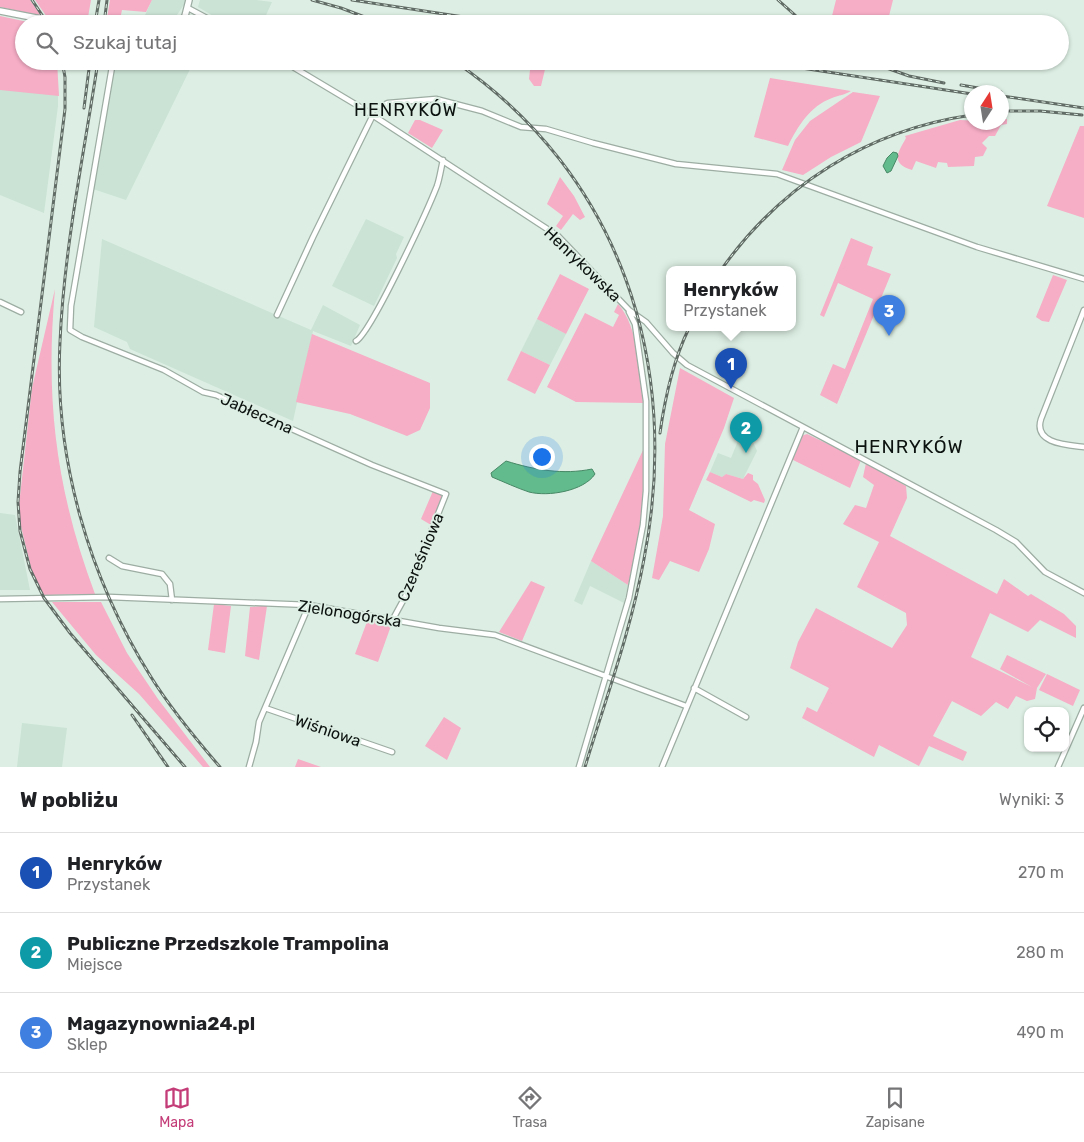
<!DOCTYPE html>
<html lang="pl">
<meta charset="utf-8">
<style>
:root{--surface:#fff;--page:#f6f6f6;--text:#202124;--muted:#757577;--line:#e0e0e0;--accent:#c43c78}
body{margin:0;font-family:Rubik,sans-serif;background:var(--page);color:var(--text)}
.controls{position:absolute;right:15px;bottom:15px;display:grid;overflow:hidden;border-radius:10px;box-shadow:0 1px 4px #0004}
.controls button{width:45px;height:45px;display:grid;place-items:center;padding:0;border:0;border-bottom:1px solid var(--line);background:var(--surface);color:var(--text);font:25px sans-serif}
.compass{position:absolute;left:964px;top:85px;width:45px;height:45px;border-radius:50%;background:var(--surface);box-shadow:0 1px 4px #0004;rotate:12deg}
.you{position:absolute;left:541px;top:456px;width:18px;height:18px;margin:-12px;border:4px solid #fff;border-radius:50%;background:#1a73e8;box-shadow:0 0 0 8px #1a73e833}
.badge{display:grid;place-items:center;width:32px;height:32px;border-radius:50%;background:var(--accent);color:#fff;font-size:16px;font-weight:700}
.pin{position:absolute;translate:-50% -41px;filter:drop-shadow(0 1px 2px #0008)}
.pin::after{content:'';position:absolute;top:26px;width:18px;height:15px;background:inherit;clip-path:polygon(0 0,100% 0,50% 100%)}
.popup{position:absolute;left:666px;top:266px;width:130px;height:65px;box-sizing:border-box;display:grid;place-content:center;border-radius:10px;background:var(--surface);filter:drop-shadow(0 1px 4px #0005);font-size:16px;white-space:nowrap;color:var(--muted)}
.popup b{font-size:19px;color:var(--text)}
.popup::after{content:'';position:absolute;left:50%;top:100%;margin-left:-10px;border:10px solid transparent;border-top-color:var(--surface)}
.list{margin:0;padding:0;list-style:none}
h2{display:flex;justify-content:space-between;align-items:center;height:65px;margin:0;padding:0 20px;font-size:21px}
h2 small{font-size:16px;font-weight:400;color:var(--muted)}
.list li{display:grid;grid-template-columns:32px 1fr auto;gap:15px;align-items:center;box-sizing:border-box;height:80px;padding:0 20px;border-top:1px solid var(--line)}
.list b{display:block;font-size:19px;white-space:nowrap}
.list p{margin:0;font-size:16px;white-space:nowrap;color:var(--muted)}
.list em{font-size:16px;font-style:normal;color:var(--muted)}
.icon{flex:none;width:28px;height:28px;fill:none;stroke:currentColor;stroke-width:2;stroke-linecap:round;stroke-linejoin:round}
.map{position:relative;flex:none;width:1084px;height:767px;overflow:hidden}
.search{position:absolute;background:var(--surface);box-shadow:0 1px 4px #0004;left:15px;right:15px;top:15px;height:55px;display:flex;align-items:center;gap:12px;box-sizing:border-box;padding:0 18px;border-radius:28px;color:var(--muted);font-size:19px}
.sheet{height:305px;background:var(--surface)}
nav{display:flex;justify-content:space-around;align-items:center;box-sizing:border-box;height:70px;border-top:1px solid var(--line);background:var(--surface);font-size:14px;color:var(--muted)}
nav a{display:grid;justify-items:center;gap:2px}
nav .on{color:var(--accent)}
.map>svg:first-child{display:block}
.built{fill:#cae3d4}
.green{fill:#f6adc6}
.water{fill:#61bb8c;stroke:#488866}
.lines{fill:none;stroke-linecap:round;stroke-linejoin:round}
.minor-casing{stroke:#9dada3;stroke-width:7}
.tertiary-casing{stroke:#9dada3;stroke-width:8}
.minor{stroke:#fff;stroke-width:4.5}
.tertiary{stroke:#fff;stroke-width:5.5}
.rail-casing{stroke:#626c66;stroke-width:3}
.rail{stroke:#ddefe4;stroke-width:1;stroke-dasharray:4;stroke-linecap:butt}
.labels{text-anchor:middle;stroke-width:4;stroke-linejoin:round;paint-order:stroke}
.street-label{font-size:16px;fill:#0c120f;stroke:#ddefe4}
.neighbourhood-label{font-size:18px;letter-spacing:1px;fill:#0c120f;stroke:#ddefe4}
.quarter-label{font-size:19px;letter-spacing:1px;fill:#0c120f;stroke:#ddefe4}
</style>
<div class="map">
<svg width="1084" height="767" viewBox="0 0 1084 767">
<rect width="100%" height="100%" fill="#ddefe4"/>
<path class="built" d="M 152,0 L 187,0 L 171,24 L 141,24 Z
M 200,0 L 256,0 L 272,2 L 262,24 L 227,24 L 198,7 Z
M 0,24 L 24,61 L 58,81 L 58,106 L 44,213 L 0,195 Z
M 119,61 L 173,61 L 192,65 L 126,200 L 93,189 L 114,70 Z
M 366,219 L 404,237 L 396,254 L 397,258 L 374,306 L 332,286 Z
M 102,239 L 311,330 L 323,305 L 360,325 L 351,346 L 313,331 L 293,421 L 130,349 L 127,342 L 94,327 Z
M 537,319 L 566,334 L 550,365 L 521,351 Z
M 740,436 L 753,442 L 757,451 L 743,479 L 726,474 L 722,477 L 710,472 L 718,453 L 731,458 Z
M 0,513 L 15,515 L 30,590 L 0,590 Z
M 591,561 L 628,585 L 624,603 L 590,586 L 582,605 L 574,601 Z
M 22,723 L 67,728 L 62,767 L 17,767 Z"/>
<path class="green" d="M 0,0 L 30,0 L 41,16 L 0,7 Z
M 35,0 L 91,0 L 87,23 L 47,17 Z
M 110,0 L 152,0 L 146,12 L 122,10 L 119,24 L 106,24 Z
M 836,0 L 893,0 L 887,24 L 830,24 Z
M 0,16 L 37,24 L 24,24 L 24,61 L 57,61 L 59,96 L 0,90 Z
M 531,61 L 547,61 L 541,86 L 534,86 L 529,79 Z
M 770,78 L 851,91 C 845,95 839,95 832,98 C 810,106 798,126 788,146 L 754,137 Z
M 853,92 L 880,96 L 861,142 L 831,157 L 803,175 L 782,170 L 795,140 L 810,121 Z
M 1002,119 L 1007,119 L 1007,124 L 1001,125 L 995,136 L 989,136 L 982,143 L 987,148 L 983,156 L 975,157 L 974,166 L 948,167 L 947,163 L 938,162 L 936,168 L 916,161 L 912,170 C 891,163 897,154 906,138 L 905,136 L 960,120 L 1002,122 Z
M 415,120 L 420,120 L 443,130 L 432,148 L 408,133 Z
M 1080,126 L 1084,126 L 1084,218 L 1047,206 Z
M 560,177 L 574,196 L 585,217 L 580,220 L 573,214 L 561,230 L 556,226 L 563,216 L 547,204 Z
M 851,238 L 873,247 L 867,265 L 891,274 L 837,404 L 820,395 L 833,364 L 845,369 L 873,299 L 838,283 L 824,317 L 820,315 Z
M 560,274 L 589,289 L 566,334 L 537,319 Z
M 1053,275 L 1067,280 L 1049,322 L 1042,321 L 1036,317 Z
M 55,289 C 45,400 56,490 95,594 L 44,595 L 33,576 L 18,514 L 32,388 Z
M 618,304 C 639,327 639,373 643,403 L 576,402 L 547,387 L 585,313 L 613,327 L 619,315 L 614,312 Z
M 312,334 L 430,383 L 430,408 L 420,430 L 407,436 L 350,414 L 296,402 Z
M 521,351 L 550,365 L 535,394 L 507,380 Z
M 680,368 L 734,398 L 724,428 L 689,510 L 715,524 L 709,549 L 699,572 L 670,561 L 659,580 L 652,578 L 663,516 L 665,444 Z
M 807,434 L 861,460 L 850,488 L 791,459 L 801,436 Z
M 644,448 C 644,497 641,538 628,585 L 591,561 Z
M 866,463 L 906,486 L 907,498 L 890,536 L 997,594 L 1004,579 L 1028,596 L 1031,594 L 1064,614 L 1076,626 L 1076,638 L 1040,620 L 1028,632 L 990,613 L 971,657 L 1032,687 L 1000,669 L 1007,655 L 1046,674 L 1037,688 L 1035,699 L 1027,701 L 1016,696 L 1008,709 L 996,702 L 981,716 L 952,701 L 933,736 L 967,752 L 963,761 L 929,746 L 919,766 L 879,745 L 874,757 L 802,718 L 807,707 L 817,712 L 829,688 L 790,668 L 798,642 L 816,608 L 892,648 L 907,625 L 906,613 L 857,587 L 879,542 L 843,524 L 855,505 L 866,508 L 874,485 L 863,477 Z
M 710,472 L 722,477 L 726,474 L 743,479 L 748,473 L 753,475 L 753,480 L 758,484 L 765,500 L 764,503 L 754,500 L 751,502 L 706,480 Z
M 433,491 L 443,496 L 431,525 L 421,519 Z
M 531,581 L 545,587 L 522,641 L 499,632 Z
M 52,602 L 101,602 L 127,653 L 158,699 L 210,767 L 203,767 L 139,694 L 96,655 Z
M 214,604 L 231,606 L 225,653 L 208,650 Z
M 261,606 L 267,606 L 259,660 L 245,656 L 250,607 Z
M 368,619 L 392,623 L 378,662 L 355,654 Z
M 1047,674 L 1080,690 L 1073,706 L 1039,690 Z
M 444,717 L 461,728 L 447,760 L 425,746 Z
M 298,759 L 321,767 L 295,767 Z"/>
<path class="water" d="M 893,152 L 897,153 L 898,156 L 891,171 L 887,173 L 883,166 L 887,158 Z
M 506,461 C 535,470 563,475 592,469 L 595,474 C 584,491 548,497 529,492 C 517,488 504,482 492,477 L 491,473 Z"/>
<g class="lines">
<defs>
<path id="minor" d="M 188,8 L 218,24
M 113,61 L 71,306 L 70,330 L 82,337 L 164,370 L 203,392 L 216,395 L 372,465 L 446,494 L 405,597 L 393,619
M 283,61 L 360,107 L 558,236 L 629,310 L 646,322 L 673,353 L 687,365 L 996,530 L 1016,542 L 1045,572 L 1084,593
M 370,113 L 375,109 L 388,103 L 436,99 L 482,111 L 521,127 L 546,129 L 593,143 L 676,164 L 777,174 L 977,247 L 1084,279
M 0,302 L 21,312
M 1084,310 L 1041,419 C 1033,444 1068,445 1084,447
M 277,315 L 313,237 L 373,115
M 356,341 C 371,333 428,209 437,186 C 440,177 441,168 443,160
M 109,558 L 122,566 L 162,574 L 170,584 L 172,600
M 0,599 L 109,597 L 309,605 L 439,628 L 495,635 L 686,706
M 694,688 L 746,717
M 265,708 L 392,752
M 249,767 L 256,742 L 259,722 L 309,605
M 579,767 L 629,598 L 643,525 L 646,491 L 646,401 L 635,324 L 629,312
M 662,767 L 803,427
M 1058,767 L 1084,708"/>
<path id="tertiary" d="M 0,11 L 67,24
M 179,24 L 185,16 L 189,0"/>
</defs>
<use href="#minor" class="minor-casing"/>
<use href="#tertiary" class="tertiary-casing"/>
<use href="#minor" class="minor"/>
<use href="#tertiary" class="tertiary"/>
<defs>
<path id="rail" d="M 32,0 L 48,24
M 312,0 L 341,8 L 383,24
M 352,0 L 510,24
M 778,0 L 805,24
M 504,20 L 531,24
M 95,24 L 99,0
M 104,24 L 107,0
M 62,61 L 65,77 L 65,109 L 20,472 L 18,502 L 20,531 L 30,569 L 44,598 L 70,633 L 185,767
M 98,61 C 84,154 64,248 60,342 C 54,458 89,578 151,677 C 171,709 195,738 220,767
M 454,61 C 621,174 682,365 644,559 C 631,630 606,698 585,767
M 756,61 L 972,94
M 867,61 L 909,76 L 944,83
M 961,85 L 1001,92
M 1002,96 L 1084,108
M 84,108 L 90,61
M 1002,111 L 1040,111 L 1082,115
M 721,270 C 781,185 868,130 972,115
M 660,433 C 665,397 673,361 689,328
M 132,715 L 168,767"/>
</defs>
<use href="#rail" class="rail-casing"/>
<use href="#rail" class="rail"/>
</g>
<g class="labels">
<g class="street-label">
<text transform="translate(583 264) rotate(44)" y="6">Henrykowska</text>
<text transform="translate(257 413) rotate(24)" y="6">Jabłeczna</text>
<text transform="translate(420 557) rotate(-67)" y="6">Czereśniowa</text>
<text transform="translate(350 613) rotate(9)" y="6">Zielonogórska</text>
<text transform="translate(328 730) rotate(19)" y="6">Wiśniowa</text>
</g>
<g class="neighbourhood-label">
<text x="406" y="116">HENRYKÓW</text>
</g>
<g class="quarter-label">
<text x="909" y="453">HENRYKÓW</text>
</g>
</g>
</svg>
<div class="controls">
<button><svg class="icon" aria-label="locate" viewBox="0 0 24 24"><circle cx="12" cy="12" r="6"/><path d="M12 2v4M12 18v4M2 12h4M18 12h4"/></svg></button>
</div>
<svg class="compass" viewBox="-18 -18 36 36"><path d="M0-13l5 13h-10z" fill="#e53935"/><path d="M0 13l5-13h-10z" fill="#757577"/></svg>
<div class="you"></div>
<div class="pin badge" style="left:731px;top:389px;background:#1a4fb4">1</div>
<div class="popup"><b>Henryków</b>Przystanek</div>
<div class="pin badge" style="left:746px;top:453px;background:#0f9aa8">2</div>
<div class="pin badge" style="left:889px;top:336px;background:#3f7fe0">3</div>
<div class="search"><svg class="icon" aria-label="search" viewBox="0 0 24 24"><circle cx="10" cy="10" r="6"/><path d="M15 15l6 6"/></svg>Szukaj tutaj</div>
</div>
<section class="sheet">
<h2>W pobliżu<small>Wyniki: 3</small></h2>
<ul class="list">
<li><span class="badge" style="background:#1a4fb4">1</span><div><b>Henryków</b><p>Przystanek</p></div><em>270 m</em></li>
<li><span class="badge" style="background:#0f9aa8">2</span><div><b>Publiczne Przedszkole Trampolina</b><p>Miejsce</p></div><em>280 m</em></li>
<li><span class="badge" style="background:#3f7fe0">3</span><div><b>Magazynownia24.pl</b><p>Sklep</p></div><em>490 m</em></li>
</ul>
</section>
<nav>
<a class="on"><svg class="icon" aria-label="map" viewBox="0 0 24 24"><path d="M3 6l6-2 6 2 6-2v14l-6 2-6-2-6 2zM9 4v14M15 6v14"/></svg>Mapa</a>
<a><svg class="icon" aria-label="directions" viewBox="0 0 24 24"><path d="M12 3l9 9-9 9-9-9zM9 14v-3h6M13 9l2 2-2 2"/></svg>Trasa</a>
<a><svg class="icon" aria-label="saved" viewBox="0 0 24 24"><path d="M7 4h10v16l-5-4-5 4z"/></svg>Zapisane</a>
</nav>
